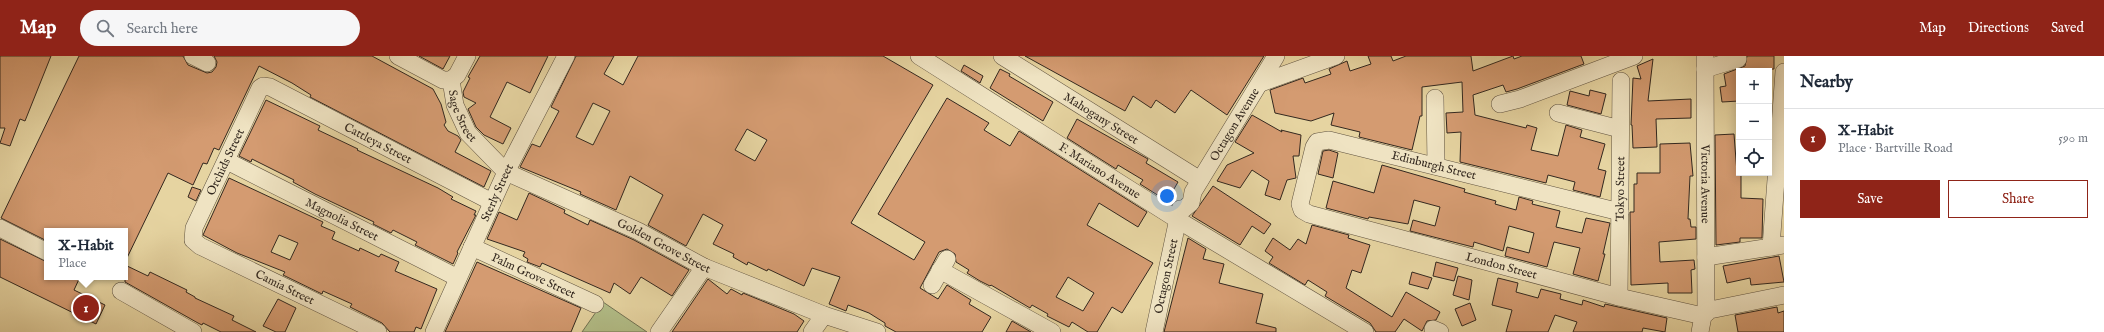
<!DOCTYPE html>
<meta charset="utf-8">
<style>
:root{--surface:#fff;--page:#f6f6f7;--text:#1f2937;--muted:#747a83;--line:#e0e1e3;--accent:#8f2418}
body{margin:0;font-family:"IM FELL English",serif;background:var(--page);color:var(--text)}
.controls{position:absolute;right:12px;top:12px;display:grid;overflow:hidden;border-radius:0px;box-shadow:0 2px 10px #0003}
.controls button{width:36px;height:36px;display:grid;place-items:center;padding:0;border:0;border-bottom:1px solid var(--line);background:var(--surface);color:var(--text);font:20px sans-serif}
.you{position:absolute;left:1167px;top:140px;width:14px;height:14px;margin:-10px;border:3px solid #fff;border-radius:50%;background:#1a73e8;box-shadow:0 0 0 6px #1a73e833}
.badge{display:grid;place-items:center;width:26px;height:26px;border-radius:50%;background:var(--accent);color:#fff;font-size:13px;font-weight:700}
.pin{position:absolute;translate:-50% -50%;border:2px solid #fff;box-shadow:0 1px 4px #0006}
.popup{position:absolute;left:44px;top:172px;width:84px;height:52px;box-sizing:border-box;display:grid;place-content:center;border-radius:0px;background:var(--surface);filter:drop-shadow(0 1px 3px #0005);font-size:13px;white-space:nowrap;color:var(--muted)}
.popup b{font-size:15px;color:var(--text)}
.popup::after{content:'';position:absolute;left:50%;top:100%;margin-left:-8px;border:8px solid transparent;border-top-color:var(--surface)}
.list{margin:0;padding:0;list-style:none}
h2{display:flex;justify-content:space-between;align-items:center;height:52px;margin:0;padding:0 16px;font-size:17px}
h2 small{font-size:13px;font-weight:400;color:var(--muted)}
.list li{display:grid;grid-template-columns:26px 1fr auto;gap:12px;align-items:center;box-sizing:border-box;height:60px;padding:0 16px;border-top:1px solid var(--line)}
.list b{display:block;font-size:15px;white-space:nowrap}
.list p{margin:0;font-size:13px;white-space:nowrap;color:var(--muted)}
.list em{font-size:13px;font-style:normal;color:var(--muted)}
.actions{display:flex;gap:8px;padding:12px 16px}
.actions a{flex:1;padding:9px 0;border:1px solid var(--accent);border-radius:0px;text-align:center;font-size:14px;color:var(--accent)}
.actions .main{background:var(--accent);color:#fff}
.icon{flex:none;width:22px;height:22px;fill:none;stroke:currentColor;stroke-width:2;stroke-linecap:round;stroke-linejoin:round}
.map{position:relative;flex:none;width:1784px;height:276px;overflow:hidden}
header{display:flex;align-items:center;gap:24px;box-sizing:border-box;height:56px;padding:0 20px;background:var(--accent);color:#fff}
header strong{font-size:19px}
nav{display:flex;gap:22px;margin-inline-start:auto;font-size:14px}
.search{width:280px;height:36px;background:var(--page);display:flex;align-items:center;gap:10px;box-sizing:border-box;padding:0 14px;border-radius:22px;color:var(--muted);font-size:15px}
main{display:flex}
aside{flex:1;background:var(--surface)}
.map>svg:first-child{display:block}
.green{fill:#b2bd87;stroke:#727253}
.building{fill:#d49b71;stroke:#33281f;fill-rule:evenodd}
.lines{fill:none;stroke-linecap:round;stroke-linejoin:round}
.minor-casing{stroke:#605340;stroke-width:18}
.minor{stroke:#efe3c2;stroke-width:17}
.labels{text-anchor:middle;stroke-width:3;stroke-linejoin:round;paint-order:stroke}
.street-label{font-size:12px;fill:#33281f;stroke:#efe3c2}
</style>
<header>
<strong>Map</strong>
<div class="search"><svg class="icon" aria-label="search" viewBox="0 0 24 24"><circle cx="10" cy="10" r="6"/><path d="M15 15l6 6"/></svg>Search here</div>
<nav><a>Map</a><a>Directions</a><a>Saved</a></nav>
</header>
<main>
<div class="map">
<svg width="1784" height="276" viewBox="0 0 1784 276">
<rect width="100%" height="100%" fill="#e6d4a1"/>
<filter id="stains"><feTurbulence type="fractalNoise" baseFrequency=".005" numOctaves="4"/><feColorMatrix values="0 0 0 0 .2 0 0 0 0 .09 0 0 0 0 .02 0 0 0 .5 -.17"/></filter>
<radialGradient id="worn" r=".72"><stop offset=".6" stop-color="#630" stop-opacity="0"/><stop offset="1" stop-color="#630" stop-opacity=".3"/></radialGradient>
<path class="green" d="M 603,246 L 647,276 L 582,276 Z"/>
<path class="building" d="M 0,0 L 51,0 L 25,65 L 20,63 L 10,90 L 0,87 L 5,72 L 0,72 Z
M 79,0 L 183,0 L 188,9 L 207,17 L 212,16 L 216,11 L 217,6 L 214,0 L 372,0 L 433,33 L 441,48 L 446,66 L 444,69 L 448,75 L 458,80 L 461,84 L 455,96 L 491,115 L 484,131 L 310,41 L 311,39 L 292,27 L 259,10 L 219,94 L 214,92 L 207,108 L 203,107 L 193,129 L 168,117 L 125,206 L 125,175 L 47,175 L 47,185 L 1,162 Z
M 419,0 L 450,0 L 443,13 Z
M 480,0 L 548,0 L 530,37 L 507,26 L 490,61 L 511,72 L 503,88 L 484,79 L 476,71 L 468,53 L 476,47 L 464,41 L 463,36 L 470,22 L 468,21 Z
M 576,0 L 614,0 L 604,18 L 623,29 L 638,0 L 883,0 L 933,29 L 851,167 L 914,204 L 925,186 L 878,158 L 947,42 L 989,67 L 984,74 L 1010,90 L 1019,75 L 1147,156 L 1138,171 L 1099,147 L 1087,169 L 1153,207 L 1122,257 L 1112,251 L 1097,276 L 1088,276 L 1072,266 L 1069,271 L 1047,260 L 1048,258 L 1032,249 L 1030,252 L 991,229 L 990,230 L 980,225 L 967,217 L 969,214 L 956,206 L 955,198 L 947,193 L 939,196 L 920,232 L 938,243 L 947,229 L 971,244 L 969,248 L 991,261 L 982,276 L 896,276 L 885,270 L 885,267 L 869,257 L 848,249 L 846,255 L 829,248 L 840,221 L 812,212 L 804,230 L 768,213 L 767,215 L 748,206 L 747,209 L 733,201 L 734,198 L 713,188 L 723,169 L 703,158 L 686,190 L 648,169 L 663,139 L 630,120 L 616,154 L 580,138 L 581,136 L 520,111 L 532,88 L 540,91 L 559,55 L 551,51 ZM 593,47 L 610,55 L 593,89 L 576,81 ZM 747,73 L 767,84 L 755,105 L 735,94 ZM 1068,221 L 1094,237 L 1083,255 L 1056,241 Z
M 1025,0 L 1264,0 L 1227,59 L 1191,34 L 1175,57 L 1156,44 L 1151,52 L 1133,40 L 1125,55 Z
M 1368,0 L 1391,0 L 1393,5 L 1406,0 L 1471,0 L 1473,15 L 1513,0 L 1514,3 L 1522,0 L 1581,0 L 1584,8 L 1517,33 L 1506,36 L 1503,29 L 1473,39 L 1475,59 L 1526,72 L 1527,69 L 1537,72 L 1531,94 L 1558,100 L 1566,69 L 1582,74 L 1580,81 L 1605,88 L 1598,113 L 1606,115 L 1600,141 L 1573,134 L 1575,126 L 1548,119 L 1546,127 L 1460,106 L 1461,76 L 1447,77 L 1446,57 L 1463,56 L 1462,26 L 1422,31 L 1422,60 L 1420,60 L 1412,94 L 1359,81 L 1360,76 L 1331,69 L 1334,57 L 1311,65 L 1275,57 L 1270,34 L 1303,22 L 1305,27 L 1331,18 L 1329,13 L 1347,5 L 1350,15 L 1371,8 Z
M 1747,0 L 1774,0 L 1774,13 L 1739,15 L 1739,45 L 1722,46 L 1720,31 L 1726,30 L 1724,18 L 1745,10 Z
M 1653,3 L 1648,45 L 1691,43 L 1691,62 L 1656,63 L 1657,91 L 1633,92 L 1632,69 L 1631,69 L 1633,22 L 1641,23 L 1637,10 Z
M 964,9 L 983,20 L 980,27 L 961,15 Z
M 1000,13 L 1010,18 L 1009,20 L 1053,46 L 1043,65 L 990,32 Z
M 1590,34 L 1606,38 L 1601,58 L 1567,49 L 1570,35 L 1589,40 Z
M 266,44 L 320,70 L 318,74 L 358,93 L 357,94 L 438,132 L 453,141 L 451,143 L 476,155 L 474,159 L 476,159 L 457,196 L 458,197 L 453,208 L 415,189 L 417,186 L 393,174 L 391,177 L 373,168 L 374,166 L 315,138 L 293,126 L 294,124 L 252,103 L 251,106 L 239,100 Z
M 1252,59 L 1282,76 L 1281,74 L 1301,79 L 1299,100 L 1293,100 L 1296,122 L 1287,124 L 1280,144 L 1265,139 L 1269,125 L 1252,114 L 1240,132 L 1217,125 L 1227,109 L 1254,97 L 1235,86 Z
M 1077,63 L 1148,103 L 1146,107 L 1178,126 L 1167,145 L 1140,128 L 1143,124 L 1118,109 L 1116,113 L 1067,82 Z
M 1734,78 L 1737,117 L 1741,117 L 1741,142 L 1763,143 L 1762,182 L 1740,182 L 1740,186 L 1716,189 L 1715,79 Z
M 1690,87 L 1693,120 L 1690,120 L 1688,163 L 1690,163 L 1691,171 L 1696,171 L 1696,183 L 1659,186 L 1660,206 L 1694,204 L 1695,213 L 1691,214 L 1692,237 L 1668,237 L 1668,227 L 1631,229 L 1630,156 L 1634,156 L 1634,128 L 1637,128 L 1637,117 L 1660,117 L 1660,88 Z
M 1329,94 L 1338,97 L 1333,122 L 1318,118 L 1323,95 Z
M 1382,109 L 1465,133 L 1464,136 L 1496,145 L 1495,148 L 1516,154 L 1519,141 L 1533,145 L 1532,148 L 1560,155 L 1556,171 L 1582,177 L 1586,162 L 1610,167 L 1603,198 L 1605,198 L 1598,225 L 1573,218 L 1580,192 L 1554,186 L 1547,211 L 1505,200 L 1507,191 L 1529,197 L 1534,177 L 1509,170 L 1503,195 L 1474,186 L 1473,191 L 1410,175 L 1413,164 L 1435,170 L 1440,151 L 1414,144 L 1408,168 L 1369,161 L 1368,163 L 1326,152 L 1333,125 L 1374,137 Z
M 229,122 L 323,166 L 321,170 L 335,176 L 332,183 L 359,195 L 360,192 L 379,201 L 381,198 L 399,206 L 395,215 L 437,233 L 421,273 L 416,271 L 414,276 L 390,276 L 382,267 L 350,251 L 352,248 L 323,235 L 322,238 L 283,219 L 285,216 L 237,197 L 203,179 ZM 279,179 L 298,187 L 290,204 L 271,196 Z
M 1213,130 L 1271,168 L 1264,178 L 1252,170 L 1240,189 L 1192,160 Z
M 192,131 L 201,134 L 196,145 L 188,141 Z
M 529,137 L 565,154 L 564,157 L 588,169 L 590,164 L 634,184 L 689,214 L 672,240 L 641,221 L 630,238 L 614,227 L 610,237 L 542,207 L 540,211 L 527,206 L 528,203 L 523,200 L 525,196 L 487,183 L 499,156 L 517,164 Z
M 1312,169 L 1349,179 L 1348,182 L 1370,189 L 1361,217 L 1352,214 L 1346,232 L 1392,261 L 1406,236 L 1440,256 L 1436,264 L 1427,265 L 1422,275 L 1404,263 L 1395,276 L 1376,276 L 1370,267 L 1325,240 L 1327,236 L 1308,224 L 1305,229 L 1269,207 L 1273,201 L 1265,195 L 1273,182 L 1290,194 L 1298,183 L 1306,188 Z
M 1188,182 L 1206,193 L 1203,203 L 1224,208 L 1219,227 L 1263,238 L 1256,267 L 1276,272 L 1276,276 L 1164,276 Z
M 0,183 L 47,206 L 47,221 L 80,221 L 74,234 L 105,249 L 96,268 L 0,221 Z
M 1779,200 L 1784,226 L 1751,229 L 1750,222 L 1727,227 L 1723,210 Z
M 477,206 L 581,252 L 571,276 L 445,276 Z
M 1436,206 L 1458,212 L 1454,225 L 1433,220 Z
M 125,209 L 148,220 L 150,216 L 187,234 L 186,236 L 195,241 L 195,242 L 234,260 L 232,264 L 256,276 L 221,276 L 203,267 L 202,269 L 198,267 L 125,226 Z
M 1412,216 L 1432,222 L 1428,233 L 1409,228 Z
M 1458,220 L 1472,224 L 1469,244 L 1453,239 Z
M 1498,222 L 1518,227 L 1516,236 L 1538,242 L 1541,233 L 1561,238 L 1560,243 L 1582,249 L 1583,244 L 1604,251 L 1605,248 L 1667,262 L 1665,276 L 1643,272 L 1642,276 L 1573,276 L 1577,266 L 1555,259 L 1548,276 L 1506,276 L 1512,254 L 1492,249 Z
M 708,223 L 727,238 L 731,233 L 742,239 L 743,237 L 794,258 L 804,265 L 797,276 L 672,276 Z
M 278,243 L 296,252 L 285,276 L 276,276 L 263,270 Z
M 1470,247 L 1476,264 L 1462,270 L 1455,253 Z
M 1777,251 L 1778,257 L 1784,255 L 1784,276 L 1738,276 L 1735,259 Z
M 1012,265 L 1031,276 L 1006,276 Z"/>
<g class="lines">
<defs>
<g id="minor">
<path d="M 193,0 L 207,7"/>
<path d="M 398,0 L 443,24 L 451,24"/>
<path id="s1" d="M 919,0 L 1178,164 L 1365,276"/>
<path id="s2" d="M 1002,0 L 1200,124"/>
<path id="s3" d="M 1705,0 L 1706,257"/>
<path d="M 1705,13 L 1738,3"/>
<path id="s4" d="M 451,24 L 455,49 L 468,77 L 506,116 L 638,175 L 704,211 L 824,259 L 877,276"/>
<path d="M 451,24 L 457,19 L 467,0"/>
<path d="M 1261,27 L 1336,0"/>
<path d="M 1435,42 L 1436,109"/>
<path d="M 1500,48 L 1520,43 L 1634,0"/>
<path d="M 1558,57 L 1620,73"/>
<path id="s5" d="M 227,105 L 458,222"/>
<path id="s6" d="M 1620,156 L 1329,84 L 1317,86 L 1314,91 L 1300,148 L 1302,154 L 1309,158 L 1619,241 L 1703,260"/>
<path id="s7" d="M 1179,157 L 1191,147 L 1193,136 L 1276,0"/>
<path d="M 0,172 L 47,196"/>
<path id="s8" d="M 472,191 L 595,248"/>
<path d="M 1771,191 L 1784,16"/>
<path d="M 1706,201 L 1784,189"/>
<path d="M 940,214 L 1052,276"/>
<path d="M 932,229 L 947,203"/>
<path d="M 121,235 L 193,276"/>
<path id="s9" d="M 1619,241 L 1621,25"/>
<path d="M 1433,273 L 1440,276"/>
<path id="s10" d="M 378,276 L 200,190 L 193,184 L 194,172 L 260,32 L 263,30 L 270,31 L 492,146"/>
<path id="s11" d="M 434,276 L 506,116 L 566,0"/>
<path d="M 659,276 L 704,211"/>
<path d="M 812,276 L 824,259"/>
<path id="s12" d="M 1154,276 L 1180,153"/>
<path d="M 1700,276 L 1703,260 L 1710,254 L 1784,239"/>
</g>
</defs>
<use href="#minor" class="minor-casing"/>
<use href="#minor" class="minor"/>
</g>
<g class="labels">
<g class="street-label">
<text dy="4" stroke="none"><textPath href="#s4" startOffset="38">Sage Street</textPath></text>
<text dy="4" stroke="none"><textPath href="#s2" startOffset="117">Mahogany Street</textPath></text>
<text dy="4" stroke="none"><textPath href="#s7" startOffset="106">Octagon Avenue</textPath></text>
<text dy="4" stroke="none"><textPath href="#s10" startOffset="506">Cattleya Street</textPath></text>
<text dy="4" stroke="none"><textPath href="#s10" startOffset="292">Orchids Street</textPath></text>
<text transform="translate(1434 109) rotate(14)" y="4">Edinburgh Street</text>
<text dy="4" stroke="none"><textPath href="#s1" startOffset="214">F. Mariano Avenue</textPath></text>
<text dy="4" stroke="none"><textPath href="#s3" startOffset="128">Victoria Avenue</textPath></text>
<text dy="4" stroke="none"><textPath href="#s9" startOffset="108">Tokyo Street</textPath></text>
<text dy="4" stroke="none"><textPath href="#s11" startOffset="153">Sterly Street</textPath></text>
<text dy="4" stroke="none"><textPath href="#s5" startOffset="129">Magnolia Street</textPath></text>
<text dy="4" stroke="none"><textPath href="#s4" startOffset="285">Golden Grove Street</textPath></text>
<text dy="4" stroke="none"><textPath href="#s6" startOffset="590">London Street</textPath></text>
<text dy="4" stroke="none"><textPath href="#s8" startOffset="68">Palm Grove Street</textPath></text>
<text dy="4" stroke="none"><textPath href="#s12" startOffset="57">Octagon Street</textPath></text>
<text transform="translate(285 231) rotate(26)" y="4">Camia Street</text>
</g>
</g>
<rect width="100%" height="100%" filter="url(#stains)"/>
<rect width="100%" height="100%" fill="url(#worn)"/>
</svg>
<div class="controls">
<button>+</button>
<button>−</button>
<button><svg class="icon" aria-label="locate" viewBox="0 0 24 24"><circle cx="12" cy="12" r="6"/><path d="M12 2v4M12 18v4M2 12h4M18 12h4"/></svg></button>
</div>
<div class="you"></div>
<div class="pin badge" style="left:86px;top:252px">1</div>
<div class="popup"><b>X-Habit</b>Place</div>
</div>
<aside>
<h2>Nearby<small></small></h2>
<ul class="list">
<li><span class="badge">1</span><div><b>X-Habit</b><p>Place · Bartville Road</p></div><em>590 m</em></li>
</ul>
<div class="actions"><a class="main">Save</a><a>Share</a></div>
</aside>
</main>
